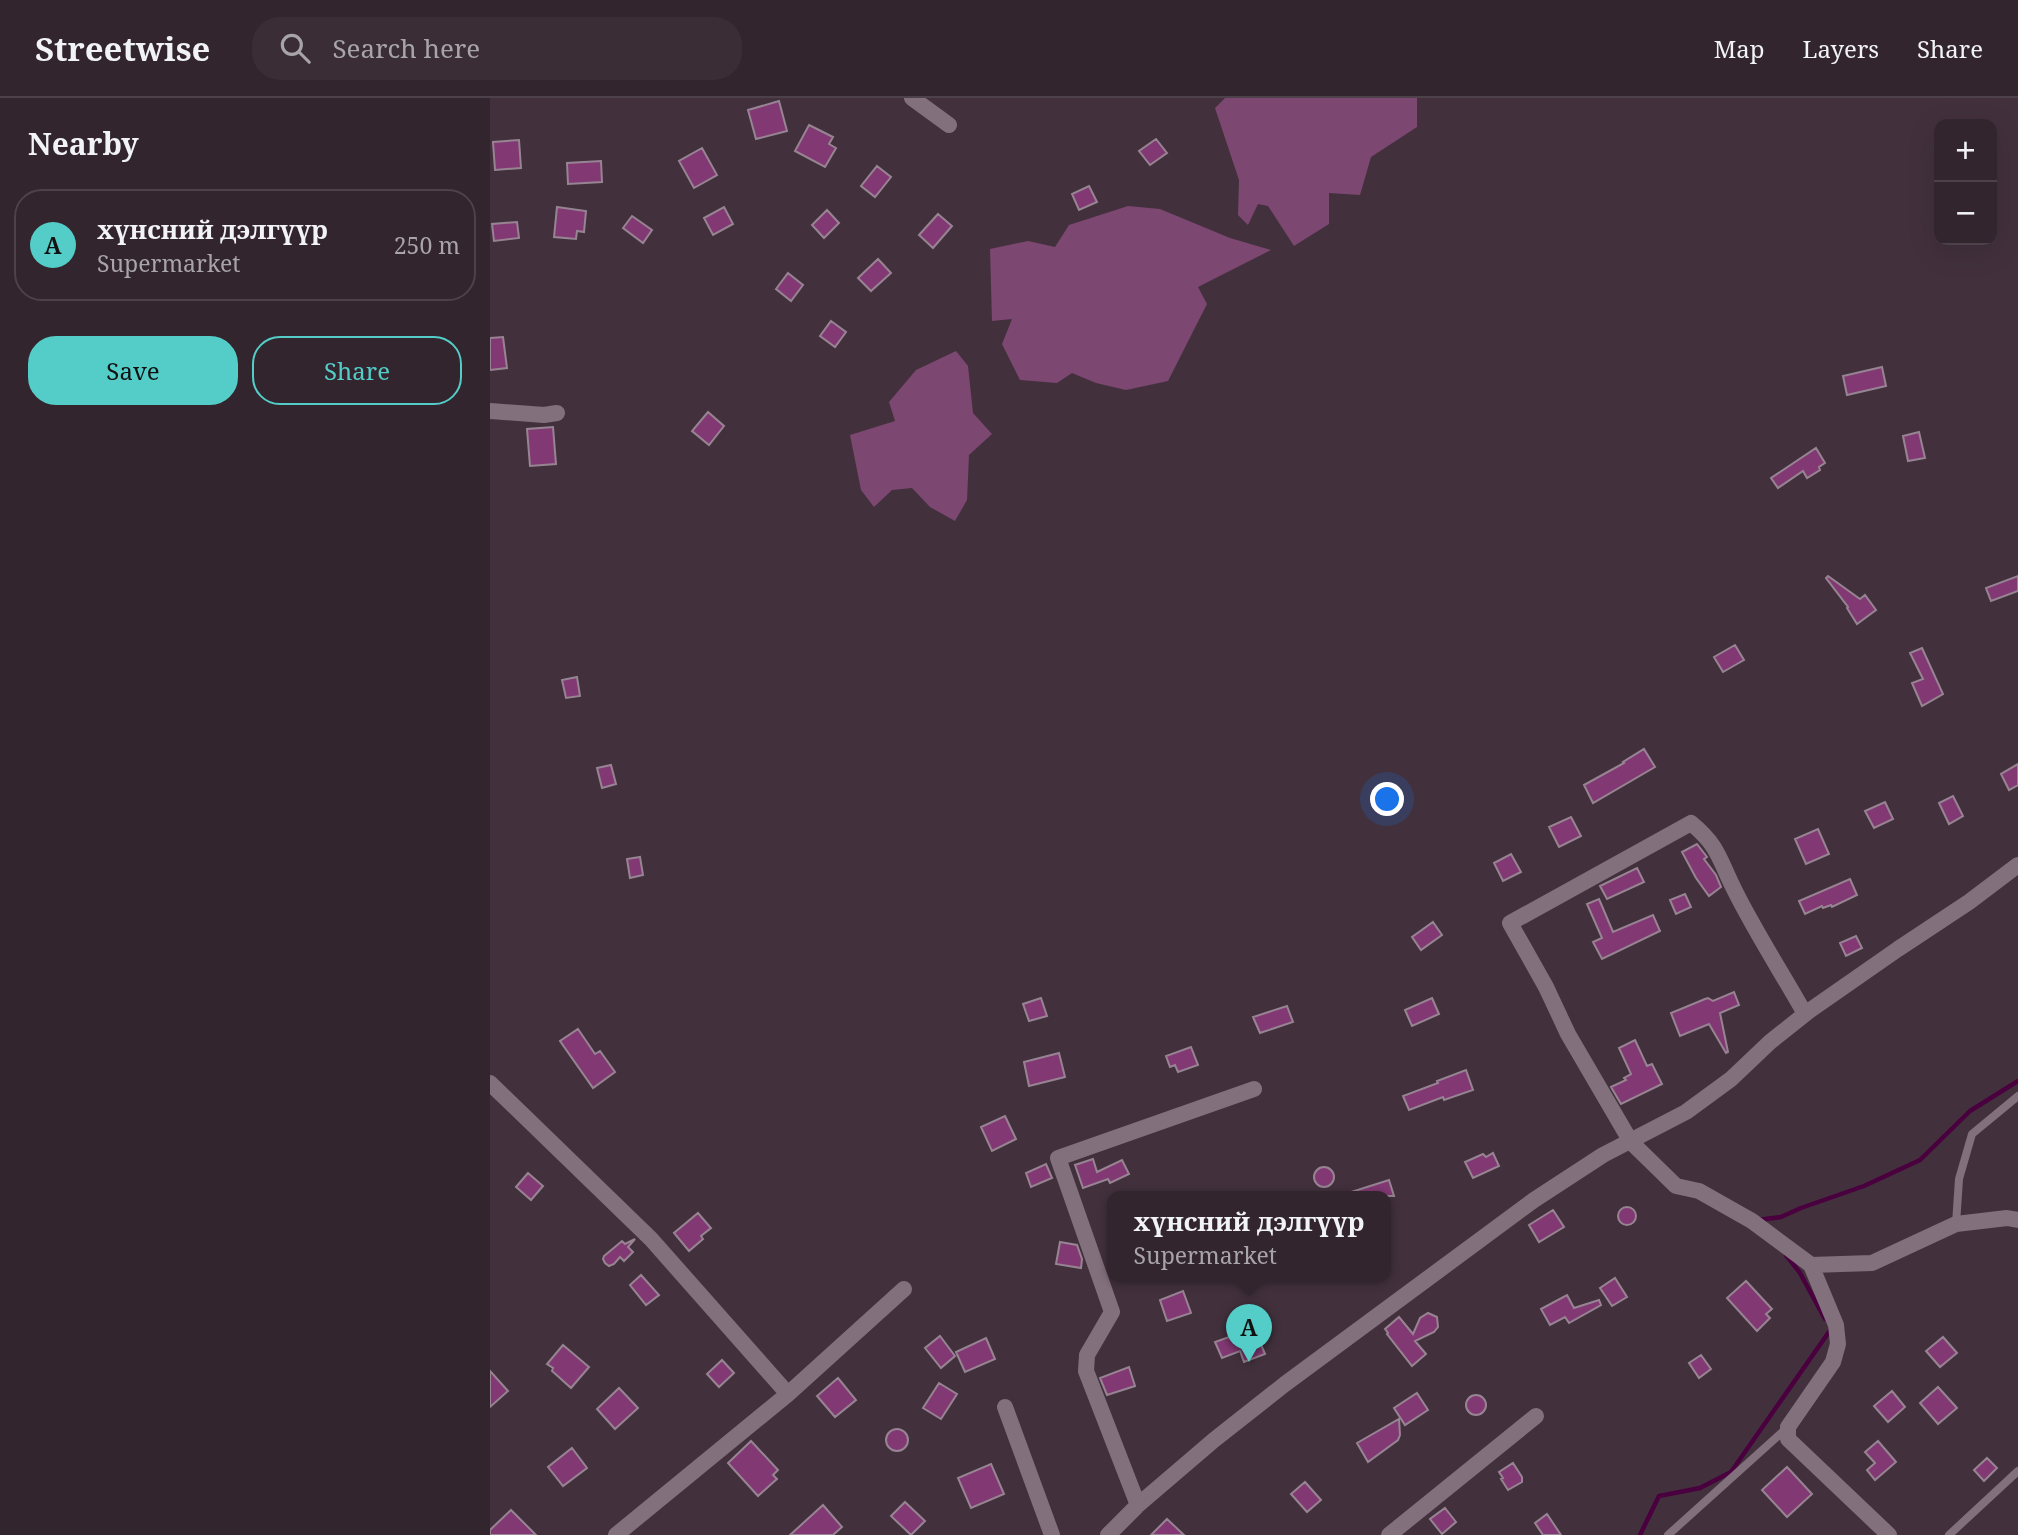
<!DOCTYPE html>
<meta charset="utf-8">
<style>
:root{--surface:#32252e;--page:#3a2d36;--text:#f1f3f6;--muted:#a8a5aa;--line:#4d424a;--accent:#54cdc8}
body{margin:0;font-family:"Noto Serif",serif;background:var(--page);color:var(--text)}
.controls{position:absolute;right:21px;top:21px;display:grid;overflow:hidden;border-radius:14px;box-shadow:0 7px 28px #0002}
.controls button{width:63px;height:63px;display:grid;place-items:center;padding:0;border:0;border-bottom:2px solid var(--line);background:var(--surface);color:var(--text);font:35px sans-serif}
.you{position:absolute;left:898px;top:702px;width:24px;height:24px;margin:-18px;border:5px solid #fff;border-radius:50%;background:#1a73e8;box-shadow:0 0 0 10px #1a73e833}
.badge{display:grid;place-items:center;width:46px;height:46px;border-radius:50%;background:var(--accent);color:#111;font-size:23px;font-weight:700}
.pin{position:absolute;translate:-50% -58px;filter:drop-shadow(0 2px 4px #0008)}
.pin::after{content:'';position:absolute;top:37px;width:24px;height:21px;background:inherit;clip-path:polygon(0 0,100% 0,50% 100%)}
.popup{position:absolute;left:617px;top:1093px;width:284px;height:91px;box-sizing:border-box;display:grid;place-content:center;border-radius:14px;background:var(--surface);filter:drop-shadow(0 2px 5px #0005);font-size:23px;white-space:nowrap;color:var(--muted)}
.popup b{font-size:26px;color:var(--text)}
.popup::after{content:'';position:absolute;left:50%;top:100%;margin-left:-14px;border:14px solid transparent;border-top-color:var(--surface)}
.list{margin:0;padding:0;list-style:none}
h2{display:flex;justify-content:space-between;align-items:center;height:91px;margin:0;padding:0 28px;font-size:30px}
h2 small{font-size:23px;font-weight:400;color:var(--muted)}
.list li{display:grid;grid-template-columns:46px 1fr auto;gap:21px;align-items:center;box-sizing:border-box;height:112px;margin:0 14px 14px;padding:0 14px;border:2px solid var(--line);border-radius:28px}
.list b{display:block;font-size:26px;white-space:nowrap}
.list p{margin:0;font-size:23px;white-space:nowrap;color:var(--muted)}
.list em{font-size:23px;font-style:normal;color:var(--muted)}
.actions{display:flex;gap:14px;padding:21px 28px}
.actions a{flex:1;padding:16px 0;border:2px solid var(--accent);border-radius:28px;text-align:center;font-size:24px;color:var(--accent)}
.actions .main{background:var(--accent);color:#111}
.icon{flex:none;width:38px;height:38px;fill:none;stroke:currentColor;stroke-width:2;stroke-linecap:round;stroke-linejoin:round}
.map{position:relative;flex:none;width:1528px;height:1437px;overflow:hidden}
header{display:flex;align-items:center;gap:42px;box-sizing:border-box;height:98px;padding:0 35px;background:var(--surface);border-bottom:2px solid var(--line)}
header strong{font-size:33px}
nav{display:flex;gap:38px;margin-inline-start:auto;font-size:24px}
.search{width:490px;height:63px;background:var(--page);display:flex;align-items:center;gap:18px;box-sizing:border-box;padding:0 24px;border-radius:28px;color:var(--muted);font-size:26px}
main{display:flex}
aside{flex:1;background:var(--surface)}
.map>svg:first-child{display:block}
.green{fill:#7c4770}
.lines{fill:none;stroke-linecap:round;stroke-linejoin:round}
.stream{stroke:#4a003f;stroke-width:4.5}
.building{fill:#823973;stroke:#978492;stroke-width:2}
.lane{stroke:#83707d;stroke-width:8}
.street{stroke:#83707d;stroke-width:16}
</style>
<header>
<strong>Streetwise</strong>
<div class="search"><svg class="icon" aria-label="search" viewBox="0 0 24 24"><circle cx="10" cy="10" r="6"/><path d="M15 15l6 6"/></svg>Search here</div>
<nav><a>Map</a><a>Layers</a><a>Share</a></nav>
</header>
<main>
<aside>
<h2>Nearby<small></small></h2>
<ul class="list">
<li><span class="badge">A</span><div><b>хүнсний дэлгүүр</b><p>Supermarket</p></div><em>250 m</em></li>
</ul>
<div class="actions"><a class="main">Save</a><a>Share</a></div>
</aside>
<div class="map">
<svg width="1528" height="1437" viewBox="0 0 1528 1437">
<rect width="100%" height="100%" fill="#42313d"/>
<path class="green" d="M 735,0 L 927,0 L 927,29 L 881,59 L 870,97 L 839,95 L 839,126 L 804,148 L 778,108 L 768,106 L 758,127 L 748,117 L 749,82 L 725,10 Z
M 638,108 L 670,111 L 740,140 L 781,152 L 708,189 L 717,206 L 678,283 L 636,292 L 606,285 L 582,275 L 567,285 L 530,282 L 512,246 L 522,221 L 502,223 L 500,151 L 538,143 L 565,149 L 579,127 Z
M 466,253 L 478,268 L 483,315 L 502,336 L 479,357 L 477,402 L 465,423 L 440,409 L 422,390 L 402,392 L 384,409 L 371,392 L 360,337 L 405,323 L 399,304 L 426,272 Z"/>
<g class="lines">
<path class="stream" d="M 1268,1122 L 1291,1119 L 1311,1110 L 1374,1088 L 1430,1062 L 1480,1013 L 1528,983
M 1296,1157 L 1310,1175 L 1335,1221
M 1150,1437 L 1169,1398 L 1210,1390 L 1241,1374 L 1341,1231"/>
</g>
<path class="building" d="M 289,3 L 297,33 L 266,41 L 258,12 Z
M 319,27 L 343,39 L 339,46 L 346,50 L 335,69 L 305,53 Z
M 666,41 L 677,55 L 660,67 L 649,53 Z
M 29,42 L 31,70 L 5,72 L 3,44 Z
M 212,50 L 227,77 L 204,90 L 189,63 Z
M 111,63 L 112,84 L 78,86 L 77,65 Z
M 387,68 L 401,79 L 385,99 L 371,88 Z
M 599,88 L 607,104 L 589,112 L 582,96 Z
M 67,109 L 96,113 L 94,134 L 87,133 L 86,141 L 64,139 Z
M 234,109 L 243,126 L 223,137 L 214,120 Z
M 337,112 L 349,125 L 334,140 L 322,127 Z
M 448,116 L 462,128 L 443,150 L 429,137 Z
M 142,118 L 162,132 L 153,145 L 133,130 Z
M 27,124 L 29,140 L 4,143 L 2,126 Z
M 388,161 L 401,175 L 381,193 L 368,180 Z
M 298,175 L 313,187 L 301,203 L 286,191 Z
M 341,223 L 356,234 L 345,249 L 330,238 Z
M 13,239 L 17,270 L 0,272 L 0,240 Z
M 1392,269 L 1396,288 L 1357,297 L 1353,278 Z
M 218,314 L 234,328 L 219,347 L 202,333 Z
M 63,329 L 66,366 L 40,368 L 37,331 Z
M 1429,334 L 1435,360 L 1418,363 L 1413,338 Z
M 1326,350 L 1335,365 L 1329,369 L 1330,372 L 1317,380 L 1313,373 L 1288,390 L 1281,380 Z
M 1338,478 L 1370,501 L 1375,497 L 1386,512 L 1367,526 L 1357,510 L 1358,509 L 1336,480 Z
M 1528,478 L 1528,493 L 1501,503 L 1496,490 Z
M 1245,547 L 1254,562 L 1233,574 L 1224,559 Z
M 1432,550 L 1453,596 L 1432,608 L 1422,585 L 1433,581 L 1420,555 Z
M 87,579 L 90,598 L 76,600 L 72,582 Z
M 1154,651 L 1165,669 L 1103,705 L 1094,687 L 1134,665 L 1133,664 Z
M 1528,666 L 1528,687 L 1519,692 L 1511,676 Z
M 121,667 L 126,686 L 112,690 L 107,670 Z
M 1463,698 L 1473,718 L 1459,726 L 1449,705 Z
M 1395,704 L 1403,721 L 1384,730 L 1375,713 Z
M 1081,719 L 1091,738 L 1069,749 L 1059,729 Z
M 1328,731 L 1339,756 L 1316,766 L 1305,741 Z
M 1207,746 L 1217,759 L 1214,761 L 1226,777 L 1231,789 L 1219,798 L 1206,780 L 1192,754 Z
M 1021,756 L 1031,774 L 1013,783 L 1004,765 Z
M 150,759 L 153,777 L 140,780 L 137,761 Z
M 1147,770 L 1154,784 L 1117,801 L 1110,788 Z
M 1360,781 L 1367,797 L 1342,809 L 1341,807 L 1333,810 L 1332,808 L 1315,816 L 1309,803 Z
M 1195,796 L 1201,809 L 1186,816 L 1180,802 Z
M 1109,801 L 1123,834 L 1163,817 L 1170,833 L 1112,861 L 1103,844 L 1112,840 L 1097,806 Z
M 943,824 L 952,837 L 931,852 L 922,839 Z
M 1366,838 L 1372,850 L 1356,858 L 1350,845 Z
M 1244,894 L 1249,907 L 1230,915 L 1238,954 L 1236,955 L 1219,926 L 1190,938 L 1181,915 L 1215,901 L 1218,900 L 1223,903 Z
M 551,900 L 557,918 L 539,923 L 533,906 Z
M 942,900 L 949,916 L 922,928 L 915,912 Z
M 797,908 L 803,924 L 770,935 L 763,919 Z
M 88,931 L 105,956 L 110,953 L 125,974 L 103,990 L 70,943 Z
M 1145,942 L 1157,968 L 1162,966 L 1172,986 L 1131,1006 L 1121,989 L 1136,982 L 1134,980 L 1141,976 L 1129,950 Z
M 701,949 L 708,967 L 688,974 L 685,967 L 680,969 L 676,958 Z
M 569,955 L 575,979 L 539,988 L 534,964 Z
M 976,972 L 983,992 L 954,1002 L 953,999 L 919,1012 L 913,998 L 948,985 L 947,983 Z
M 515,1018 L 526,1041 L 502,1053 L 491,1029 Z
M 1003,1055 L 1009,1068 L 983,1080 L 975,1064 L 993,1056 L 996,1059 Z
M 603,1061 L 607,1074 L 632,1062 L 639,1076 L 620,1085 L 618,1081 L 593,1090 L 585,1067 Z
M 556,1066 L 562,1080 L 541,1089 L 536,1075 Z
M824 1079a10 10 0 1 1 20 0a10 10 0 1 1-20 0Z
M 38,1075 L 53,1088 L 41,1102 L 26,1089 Z
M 899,1082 L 904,1098 L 858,1098 L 858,1095 Z
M1128 1118a9 9 0 1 1 18 0a9 9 0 1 1-18 0Z
M 1063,1112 L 1074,1129 L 1049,1144 L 1039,1127 Z
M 208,1115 L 221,1130 L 211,1138 L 213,1141 L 199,1153 L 184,1135 Z
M 145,1141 L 138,1149 L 143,1154 L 134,1163 L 130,1159 L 124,1166 L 119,1168 L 115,1165 L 113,1161 L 114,1158 L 132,1143 L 135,1146 Z
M 570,1144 L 587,1147 L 592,1161 L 591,1170 L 566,1166 Z
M 151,1177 L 169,1197 L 156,1207 L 140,1187 Z
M 1125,1180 L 1137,1199 L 1122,1208 L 1110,1190 Z
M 1256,1183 L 1282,1211 L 1276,1216 L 1280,1220 L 1267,1233 L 1237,1200 Z
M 693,1193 L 701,1215 L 677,1223 L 670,1202 Z
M 1077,1197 L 1084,1210 L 1109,1202 L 1111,1207 L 1079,1225 L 1075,1219 L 1060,1227 L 1051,1211 Z
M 938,1215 L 947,1219 L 948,1229 L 944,1234 L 925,1243 L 936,1256 L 922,1268 L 897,1236 L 898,1235 L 895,1231 L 909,1219 L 923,1236 L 930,1220 Z
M 764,1230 L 775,1256 L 754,1264 L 750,1253 L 732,1260 L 725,1244 Z
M 450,1238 L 465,1258 L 451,1270 L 435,1250 Z
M 1453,1239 L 1467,1255 L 1450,1269 L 1436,1253 Z
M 496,1240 L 505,1261 L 475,1274 L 466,1254 Z
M 73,1247 L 99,1269 L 81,1290 L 62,1273 L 63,1270 L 57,1266 Z
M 1211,1257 L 1221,1271 L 1209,1280 L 1199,1265 Z
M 232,1262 L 244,1275 L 229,1289 L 217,1276 Z
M 639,1269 L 645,1288 L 617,1297 L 610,1280 Z
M 0,1273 L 18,1293 L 0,1309 Z
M 348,1280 L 366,1302 L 345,1319 L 327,1298 Z
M 449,1285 L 467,1296 L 451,1321 L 433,1310 Z
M 1448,1289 L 1467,1310 L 1448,1326 L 1430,1305 Z
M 129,1290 L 148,1310 L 125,1331 L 107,1311 Z
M 1402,1293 L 1415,1309 L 1398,1324 L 1384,1308 Z
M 927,1295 L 938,1312 L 915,1327 L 904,1310 Z
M976 1307a10 10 0 1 1 20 0a10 10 0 1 1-20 0Z
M 909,1321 L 910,1337 L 908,1342 L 878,1364 L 867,1345 Z
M396 1342a11 11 0 1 1 22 0a11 11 0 1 1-22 0Z
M 261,1343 L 288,1372 L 283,1377 L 287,1381 L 268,1398 L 238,1365 Z
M 1388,1343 L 1406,1364 L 1385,1382 L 1377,1372 L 1385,1365 L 1375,1354 Z
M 82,1350 L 97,1370 L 73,1388 L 58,1369 Z
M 1497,1360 L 1507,1370 L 1494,1383 L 1484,1372 Z
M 1023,1365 L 1032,1379 L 1032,1384 L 1018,1392 L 1011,1381 L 1013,1380 L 1009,1374 Z
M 501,1366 L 514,1396 L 481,1410 L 468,1380 Z
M 1297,1369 L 1322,1396 L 1297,1419 L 1272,1392 Z
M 815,1384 L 831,1402 L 817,1414 L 801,1396 Z
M 415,1404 L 435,1423 L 421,1437 L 401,1418 Z
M 333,1407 L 352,1429 L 343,1437 L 300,1437 Z
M 955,1410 L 966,1424 L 952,1436 L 940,1421 Z
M 21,1412 L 46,1437 L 0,1437 L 0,1432 Z
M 1057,1416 L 1071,1437 L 1053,1437 L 1045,1425 Z
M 677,1421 L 694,1437 L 661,1437 Z"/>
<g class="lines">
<path class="lane" d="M 1466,1126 L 1469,1081 L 1482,1036 L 1528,998
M 1178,1437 L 1298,1329
M 1459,1437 L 1528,1373"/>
<path class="street" d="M 422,0 L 459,27
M 0,313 L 54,317 L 67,315
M 1315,916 C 1292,875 1266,835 1245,793 C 1229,762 1230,749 1201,725 L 1020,825 L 1056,889 L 1078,936 L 1141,1044 L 1186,1088 L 1209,1093 L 1262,1123 L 1321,1167 L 1346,1227 L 1348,1246 L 1343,1264 L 1298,1329 L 1298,1341 L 1399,1437
M 0,985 L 161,1141 L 298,1296
M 1321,1167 L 1382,1165 L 1466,1126 L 1517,1120 L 1528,1122
M 515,1309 L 562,1437
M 648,1407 L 596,1273 L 597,1257 L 622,1214 L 568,1060 L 764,991
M 126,1437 L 298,1296 L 414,1191
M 618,1437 L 648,1407 L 724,1342 L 795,1286 L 1044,1102 L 1113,1057 L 1196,1014 L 1241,981 L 1280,944 L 1319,913 L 1408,851 L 1479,804 L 1528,767
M 899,1437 L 1046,1318"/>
</g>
</svg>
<div class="controls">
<button>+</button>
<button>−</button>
</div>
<div class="you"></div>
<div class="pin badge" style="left:759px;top:1264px">A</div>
<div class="popup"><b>хүнсний дэлгүүр</b>Supermarket</div>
</div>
</main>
